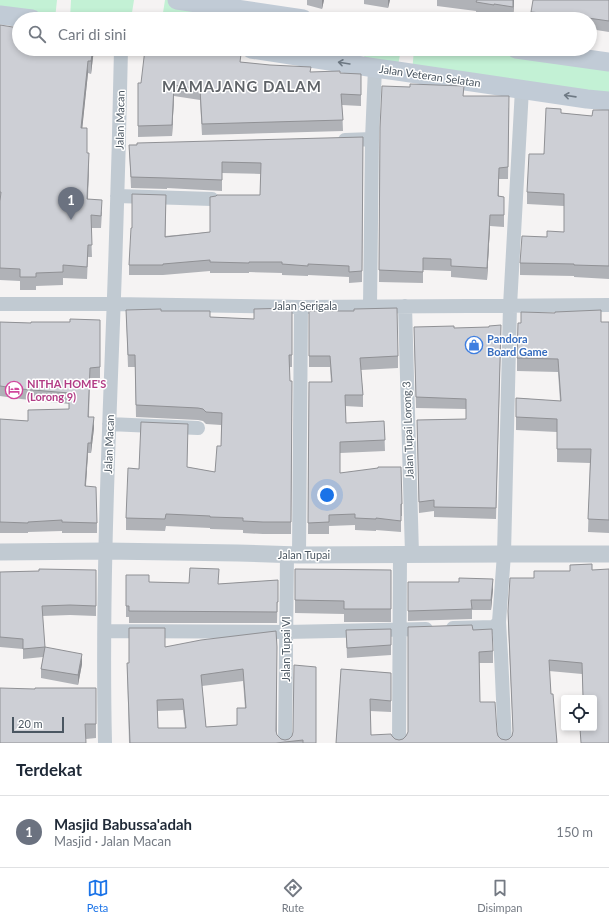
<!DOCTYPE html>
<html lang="id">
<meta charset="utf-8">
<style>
:root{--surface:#fff;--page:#f2f2f3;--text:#1f2937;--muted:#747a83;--line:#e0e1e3;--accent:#1a73e8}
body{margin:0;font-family:Lato,sans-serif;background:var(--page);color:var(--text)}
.controls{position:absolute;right:12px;bottom:12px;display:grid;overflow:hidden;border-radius:4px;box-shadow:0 2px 6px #0003}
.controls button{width:36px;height:36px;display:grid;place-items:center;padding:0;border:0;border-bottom:1px solid var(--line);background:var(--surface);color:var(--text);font:20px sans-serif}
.scale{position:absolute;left:12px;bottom:10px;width:52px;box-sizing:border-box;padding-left:4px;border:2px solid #4a5661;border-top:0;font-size:11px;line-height:14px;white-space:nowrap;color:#4a5661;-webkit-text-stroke:3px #fff;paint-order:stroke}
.you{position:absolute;left:327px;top:495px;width:14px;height:14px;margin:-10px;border:3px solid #fff;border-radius:50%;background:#1a73e8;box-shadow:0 0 0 6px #1a73e833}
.badge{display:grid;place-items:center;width:26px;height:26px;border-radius:50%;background:var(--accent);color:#fff;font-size:13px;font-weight:700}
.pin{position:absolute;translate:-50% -33px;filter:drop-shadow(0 1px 2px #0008)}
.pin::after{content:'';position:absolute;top:21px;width:14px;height:12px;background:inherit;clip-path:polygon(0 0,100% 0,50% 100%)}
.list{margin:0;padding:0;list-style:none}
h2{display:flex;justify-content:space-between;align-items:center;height:52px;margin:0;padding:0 16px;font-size:17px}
h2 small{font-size:13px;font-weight:400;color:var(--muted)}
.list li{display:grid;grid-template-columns:26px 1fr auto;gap:12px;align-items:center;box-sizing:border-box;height:72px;padding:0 16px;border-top:1px solid var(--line)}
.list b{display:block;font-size:15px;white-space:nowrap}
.list p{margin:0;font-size:13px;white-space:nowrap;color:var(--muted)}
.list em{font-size:13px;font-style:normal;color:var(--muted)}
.icon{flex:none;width:22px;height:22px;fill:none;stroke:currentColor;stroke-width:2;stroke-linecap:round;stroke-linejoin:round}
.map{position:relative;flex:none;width:609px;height:743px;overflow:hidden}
.search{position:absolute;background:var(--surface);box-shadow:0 2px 6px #0003;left:12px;right:12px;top:12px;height:44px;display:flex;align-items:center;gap:10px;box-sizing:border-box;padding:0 14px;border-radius:22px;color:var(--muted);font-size:15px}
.sheet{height:124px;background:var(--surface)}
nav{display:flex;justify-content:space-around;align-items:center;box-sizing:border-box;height:56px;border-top:1px solid var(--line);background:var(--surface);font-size:11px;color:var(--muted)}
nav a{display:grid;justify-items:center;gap:2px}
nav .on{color:var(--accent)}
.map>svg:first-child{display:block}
.green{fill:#c3f1d5}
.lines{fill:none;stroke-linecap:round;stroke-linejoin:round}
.minor{stroke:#c1cad2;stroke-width:14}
.tertiary{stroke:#c1cad2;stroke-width:17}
.secondary{stroke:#c1cbd6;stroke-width:19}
.wall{fill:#b0b2b7;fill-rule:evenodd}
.shaded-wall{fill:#909195}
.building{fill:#cdcfd5;stroke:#909195;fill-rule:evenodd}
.oneway{stroke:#6e7984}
.labels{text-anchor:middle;stroke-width:3;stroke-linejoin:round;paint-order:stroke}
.street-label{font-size:11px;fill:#4a5661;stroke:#fff}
.shop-label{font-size:11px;font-weight:bold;fill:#366cbe;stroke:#fff;text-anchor:start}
.hotel-label{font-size:11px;font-weight:bold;fill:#b23c85;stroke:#fff;text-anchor:start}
.district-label{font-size:15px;font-weight:bold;letter-spacing:1px;fill:#5f6368;stroke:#fff}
</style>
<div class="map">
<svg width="609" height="743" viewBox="0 0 609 743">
<rect width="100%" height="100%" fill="#f5f3f3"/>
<path class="green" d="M 0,0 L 57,0 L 55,19 L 32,19 L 0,15 Z
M 71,0 L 134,0 L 131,19 L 70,19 Z
M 165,0 L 177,0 L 303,19 L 162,19 Z
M 366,49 L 401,49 L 397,71 L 362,66 Z
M 414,49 L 516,49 L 609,62 L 609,101 L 412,73 Z"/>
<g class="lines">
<path class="minor" d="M 345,140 L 372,139
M 117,196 L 212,199
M 0,304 L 114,304 L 301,307 L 609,305
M 370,306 L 372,139 L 375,68
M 405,306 L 412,554
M 109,424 L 198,428
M 299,555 L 301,307
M 499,622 L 501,655 L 505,743
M 453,628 L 494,627 L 499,622 L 504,554 L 510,306 L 522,89
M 105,631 L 286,632 L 426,629
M 105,743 C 102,612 107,480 112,349 C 116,249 119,149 121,49
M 285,743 L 287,555
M 399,743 L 400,555"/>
<path class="tertiary" d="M 0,552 L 105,551 L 238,553 L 299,555 L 504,554 L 609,554"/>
<path class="secondary" d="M 177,0 L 303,19
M 0,15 L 32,19
M 251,49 L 375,68 L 397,71 L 587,99 L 609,101
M 516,49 L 609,62"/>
</g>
<path class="wall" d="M 307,0 L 324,0 L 322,9 L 307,5 Z
M 364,0 L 390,0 L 388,8 L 364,4 Z
M 437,0 L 514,0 L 513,19 L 494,16 L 494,18 L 476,15 L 476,11 L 437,6 Z
M 609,0 L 609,32 L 590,29 L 590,19 L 531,19 L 531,12 Z
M 0,25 L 94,49 L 91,74 L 88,73 L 82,128 L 89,166 L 88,199 L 102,212 L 101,228 L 91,228 L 92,257 L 88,257 L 87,279 L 63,278 L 63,285 L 36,286 L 36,290 L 20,290 L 20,281 L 0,280 Z
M 241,62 L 311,72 L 361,74 L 361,106 L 342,105 L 343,131 L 202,135 L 200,100 L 174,96 L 172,136 L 138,137 L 138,83 L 141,83 Z
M 464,96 L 509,108 L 508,179 L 499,179 L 499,196 L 504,197 L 504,227 L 490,226 L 487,280 L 451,277 L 451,271 L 423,270 L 423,283 L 379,282 L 380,128 Z
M 609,110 L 609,279 L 574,277 L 574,276 L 520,275 L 520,263 L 547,237 L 564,232 L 564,206 L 527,204 L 527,192 L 561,113 L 592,116 Z
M 363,137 L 362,282 L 349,283 L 349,277 L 308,275 L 308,276 L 282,275 L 282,273 L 249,272 L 249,273 L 210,273 L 210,271 L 163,275 L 129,275 L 129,265 L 132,228 L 166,206 L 165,236 L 210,232 L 260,195 L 261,174 L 222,173 L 222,191 L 167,188 L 167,189 L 131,188 L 129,145 Z
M 126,310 L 161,311 L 210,317 L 254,319 L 292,311 L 292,367 L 289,367 L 290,381 L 292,381 L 291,534 L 263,534 L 243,533 L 243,530 L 210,529 L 210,528 L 166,526 L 165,531 L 126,530 L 126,518 L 139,469 L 187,467 L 215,472 L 221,446 L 221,425 L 206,424 L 203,421 L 198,420 L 136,417 L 135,367 L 128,367 Z
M 309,311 L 398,356 L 398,368 L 361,370 L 363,395 L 363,407 L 345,406 L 346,423 L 384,421 L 385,451 L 340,453 L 340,473 L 402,504 L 402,516 L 401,516 L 401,532 L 376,530 L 376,531 L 355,530 L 355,525 L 329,526 L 329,534 L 308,534 L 309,382 L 331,382 L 330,367 L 309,367 Z
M 100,320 L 100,378 L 90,378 L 89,417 L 94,428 L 91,453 L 88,453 L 86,486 L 97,523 L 97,533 L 62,533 L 62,531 L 28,532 L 28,533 L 0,533 L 0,419 L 28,421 L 69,409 L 69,404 L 21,399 L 0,396 L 0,322 L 31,323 L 70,322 Z
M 609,322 L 609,533 L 588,532 L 590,463 L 557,462 L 557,432 L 516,430 L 516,398 L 560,401 L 558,372 L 517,371 L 517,358 Z
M 414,327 L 454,328 L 501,336 L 496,519 L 434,517 L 434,511 L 419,513 L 417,420 L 466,419 L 466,409 L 416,408 Z
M 592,564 L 583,696 L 582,674 L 549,671 L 551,694 L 557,743 L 336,743 L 341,669 L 391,673 L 391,712 L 370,711 L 371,735 L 392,736 L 395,739 L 399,740 L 403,739 L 406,736 L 473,630 L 493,651 L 493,663 L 479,663 L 480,702 L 497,732 L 498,736 L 501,739 L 506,740 L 509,739 L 512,736 L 513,733 L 508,622 L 508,611 L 534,578 L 570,571 L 570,565 Z
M 295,569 L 391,570 L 391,622 L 344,622 L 344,614 L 295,613 Z
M 96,570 L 96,616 L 70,615 L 42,616 L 45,647 L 82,664 L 78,685 L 41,678 L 41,669 L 43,657 L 23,659 L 23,649 L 0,647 L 0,572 Z
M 126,575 L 149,582 L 219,584 L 278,580 L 277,623 L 129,623 L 129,617 L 126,617 Z
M 408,582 L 493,589 L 491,610 L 472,610 L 472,619 L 408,621 Z
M 391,629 L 391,655 L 347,658 L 346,630 Z
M 276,631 L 277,732 L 277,735 L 281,739 L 285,740 L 289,739 L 292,736 L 316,743 L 129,743 L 127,663 L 129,663 L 165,647 ZM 243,681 L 245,708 L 237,725 L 206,727 L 202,686 ZM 183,710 L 185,728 L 158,728 L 157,711 Z
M 96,688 L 96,738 L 86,739 L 35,689 Z"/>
<path class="shaded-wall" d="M 322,0 L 324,0 L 322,9 Z
M 388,0 L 390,0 L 388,8 Z
M 513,0 L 514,0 L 513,19 Z
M 93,49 L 94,49 L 91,74 L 91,61 Z
M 88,61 L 88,73 L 81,141 L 81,128 Z
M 174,85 L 174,96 L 172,136 L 172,125 Z
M 89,153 L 89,166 L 87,212 L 87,199 Z
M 166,195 L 166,206 L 165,247 L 165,237 Z
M 490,215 L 490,226 L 487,280 L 487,268 Z
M 94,417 L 94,428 L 91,453 L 91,443 Z
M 88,443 L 88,453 L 85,497 L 85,486 Z
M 493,579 L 493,589 L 491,610 L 491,600 Z
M 82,654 L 82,664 L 78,685 L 78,675 Z"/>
<path class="building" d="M 477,0 L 513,0 L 513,7 L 494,4 L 494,5 L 476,2 Z
M 533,0 L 609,0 L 609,21 L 581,17 L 581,19 L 560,19 L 561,15 L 531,12 Z
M 0,25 L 19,28 L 19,49 L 93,49 L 91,61 L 88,61 L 81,128 L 87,128 L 87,153 L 89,153 L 87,199 L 102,200 L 101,216 L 91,215 L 92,245 L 88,245 L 87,267 L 63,265 L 63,272 L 36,273 L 36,277 L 20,277 L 20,269 L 0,268 L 0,201 L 1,192 L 0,192 Z
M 145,49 L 184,49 L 206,51 L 206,49 L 209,49 L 241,54 L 240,62 L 270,65 L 311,67 L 310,72 L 340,71 L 340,73 L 361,74 L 361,95 L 341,94 L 343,120 L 202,124 L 200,89 L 174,85 L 172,125 L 138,126 L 138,83 L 141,83 Z
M 410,84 L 464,86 L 463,96 L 509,96 L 508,167 L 499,168 L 498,196 L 504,197 L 504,215 L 490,215 L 487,268 L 451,266 L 451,259 L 423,258 L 423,272 L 379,270 L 380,128 L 382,86 L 410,87 Z
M 546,108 L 561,109 L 561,113 L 592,116 L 593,110 L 609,110 L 609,266 L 574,265 L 574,264 L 520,263 L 522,236 L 547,237 L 547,231 L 564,232 L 564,194 L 527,192 L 529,154 L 544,154 Z
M 363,137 L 362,271 L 349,272 L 349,266 L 308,264 L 308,266 L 282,264 L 282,262 L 249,262 L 249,263 L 210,262 L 210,260 L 163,264 L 163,265 L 129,265 L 131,228 L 132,228 L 132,194 L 166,195 L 165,237 L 210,232 L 210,197 L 216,196 L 217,195 L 260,195 L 261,163 L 222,162 L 222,180 L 167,178 L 131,177 L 129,145 L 137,145 L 137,143 Z
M 291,308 L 291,311 L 292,311 L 292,355 L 289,355 L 290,381 L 292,381 L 291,522 L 263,522 L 243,521 L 243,518 L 210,517 L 210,516 L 166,514 L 165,519 L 126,518 L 128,468 L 139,469 L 141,422 L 188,424 L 187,467 L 215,472 L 217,446 L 221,446 L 222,413 L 206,412 L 203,409 L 198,408 L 136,405 L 135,355 L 128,355 L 126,310 L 161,309 L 161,311 L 210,311 L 210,317 L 254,319 L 254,309 Z
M 397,308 L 398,356 L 360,358 L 363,395 L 345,395 L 346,423 L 384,421 L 385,440 L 340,442 L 340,473 L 378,468 L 378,467 L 401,467 L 402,504 L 401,504 L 401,521 L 376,518 L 376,519 L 355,518 L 355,514 L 329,515 L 329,522 L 308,523 L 309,382 L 332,382 L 330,356 L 309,356 L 309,311 L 354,311 L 354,309 Z
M 601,310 L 601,322 L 609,322 L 609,520 L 588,519 L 591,449 L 557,449 L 557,419 L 516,417 L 516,398 L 561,401 L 558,359 L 517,358 L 518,323 L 521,323 L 521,312 L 555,313 L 555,312 Z
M 70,319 L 100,320 L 100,367 L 90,368 L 88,417 L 94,417 L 91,443 L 88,443 L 85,486 L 96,487 L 97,523 L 62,522 L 62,520 L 28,522 L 28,523 L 0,522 L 0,419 L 28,421 L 28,410 L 69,409 L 69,393 L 21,389 L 0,386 L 0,322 L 31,323 L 31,322 L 70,322 Z
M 501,325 L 496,508 L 434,507 L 434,500 L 419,502 L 417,420 L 466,419 L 466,399 L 416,397 L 414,327 L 454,326 L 454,328 L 489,327 L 489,326 Z
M 592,564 L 592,570 L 609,569 L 609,743 L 581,743 L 580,728 L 594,728 L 594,698 L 580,698 L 580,696 L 583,696 L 582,663 L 549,660 L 551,694 L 553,694 L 557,743 L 336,743 L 341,669 L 391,673 L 391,701 L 370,699 L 371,735 L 391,734 L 392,736 L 395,739 L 399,740 L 403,739 L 406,736 L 408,732 L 408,627 L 472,625 L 473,630 L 492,629 L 493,651 L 479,652 L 480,702 L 495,702 L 497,732 L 498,736 L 501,739 L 506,740 L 509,739 L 512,736 L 513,731 L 508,611 L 510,578 L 534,578 L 534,571 L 570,571 L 570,565 Z
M 190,568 L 219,569 L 218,584 L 278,580 L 278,602 L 277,602 L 277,612 L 129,611 L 129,606 L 126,606 L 126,575 L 149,575 L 149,582 L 189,583 Z
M 39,569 L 96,570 L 96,606 L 70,605 L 42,606 L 45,647 L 23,649 L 23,639 L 0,637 L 0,572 L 39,571 Z
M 295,569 L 391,570 L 391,609 L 344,609 L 344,601 L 295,600 Z
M 459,578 L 493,579 L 491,600 L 471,600 L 472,609 L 408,611 L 408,582 L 459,582 Z
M 129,628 L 165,628 L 165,647 L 201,640 L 276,631 L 277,647 L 276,731 L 277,735 L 281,739 L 285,740 L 289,739 L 292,736 L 293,732 L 294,665 L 316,667 L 316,743 L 303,743 L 303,740 L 276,743 L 130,743 L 127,663 L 129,663 ZM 243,669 L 246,708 L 237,708 L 237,725 L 206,727 L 201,675 ZM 183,699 L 186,728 L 158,728 L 157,700 Z
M 391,629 L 391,645 L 347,648 L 346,630 Z
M 45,647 L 82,654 L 78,675 L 41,669 Z
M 0,688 L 35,689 L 35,688 L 96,688 L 96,724 L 85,724 L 86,743 L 0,743 Z"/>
<defs><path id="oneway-shaft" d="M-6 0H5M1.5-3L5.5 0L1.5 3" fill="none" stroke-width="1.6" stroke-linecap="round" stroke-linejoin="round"/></defs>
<g class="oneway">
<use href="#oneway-shaft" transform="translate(344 63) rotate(-171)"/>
<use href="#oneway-shaft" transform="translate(570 96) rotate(-172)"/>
</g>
<defs>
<symbol id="shop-ring" viewBox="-11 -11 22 22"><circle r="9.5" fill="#fff" stroke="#3f7fe0" stroke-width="1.5"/><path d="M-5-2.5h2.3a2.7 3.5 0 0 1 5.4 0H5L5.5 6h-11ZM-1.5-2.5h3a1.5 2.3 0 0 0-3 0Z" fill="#3f7fe0"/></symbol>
<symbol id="hotel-ring" viewBox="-11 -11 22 22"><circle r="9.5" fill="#fff" stroke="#d1479c" stroke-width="1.5"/><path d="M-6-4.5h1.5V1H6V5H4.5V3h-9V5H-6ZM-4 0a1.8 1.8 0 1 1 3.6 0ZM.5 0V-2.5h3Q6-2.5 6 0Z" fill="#d1479c"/></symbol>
</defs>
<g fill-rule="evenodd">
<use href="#shop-ring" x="464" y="335" width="20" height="20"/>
<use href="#hotel-ring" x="4" y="380" width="20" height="20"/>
</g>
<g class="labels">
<g class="street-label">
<text transform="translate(430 76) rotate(8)" y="4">Jalan Veteran Selatan</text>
<text transform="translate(120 120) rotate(-89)" y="4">Jalan Macan</text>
<text x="305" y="310">Jalan Serigala</text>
<text transform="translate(408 430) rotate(-92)" y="4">Jalan Tupai Lorong 3</text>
<text transform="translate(109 444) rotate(-88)" y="4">Jalan Macan</text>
<text x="304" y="559">Jalan Tupai</text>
<text transform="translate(286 649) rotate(-90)" y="4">Jalan Tupai VI</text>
</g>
<g class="shop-label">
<text x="487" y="343">Pandora<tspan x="487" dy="13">Board Game</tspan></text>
</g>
<g class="hotel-label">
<text x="27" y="388">NITHA HOME'S<tspan x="27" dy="13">(Lorong 9)</tspan></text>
</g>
<g class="district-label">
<text x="242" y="92">MAMAJANG DALAM</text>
</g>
</g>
</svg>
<div class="controls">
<button><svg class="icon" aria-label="locate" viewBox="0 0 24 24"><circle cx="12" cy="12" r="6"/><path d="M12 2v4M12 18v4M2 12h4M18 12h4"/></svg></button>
</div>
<div class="scale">20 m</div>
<div class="you"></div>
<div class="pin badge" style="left:71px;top:220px;background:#6b7280">1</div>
<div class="search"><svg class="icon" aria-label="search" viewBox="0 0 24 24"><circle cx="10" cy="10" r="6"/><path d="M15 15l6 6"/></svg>Cari di sini</div>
</div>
<section class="sheet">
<h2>Terdekat<small></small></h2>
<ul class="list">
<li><span class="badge" style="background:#6b7280">1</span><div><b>Masjid Babussa'adah</b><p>Masjid · Jalan Macan</p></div><em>150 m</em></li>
</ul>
</section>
<nav>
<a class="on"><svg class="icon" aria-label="map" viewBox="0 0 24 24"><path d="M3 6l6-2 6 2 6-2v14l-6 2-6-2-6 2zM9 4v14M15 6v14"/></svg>Peta</a>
<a><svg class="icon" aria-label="directions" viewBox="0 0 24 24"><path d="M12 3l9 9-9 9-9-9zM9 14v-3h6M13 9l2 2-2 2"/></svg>Rute</a>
<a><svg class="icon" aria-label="saved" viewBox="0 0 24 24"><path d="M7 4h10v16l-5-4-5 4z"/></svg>Disimpan</a>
</nav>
